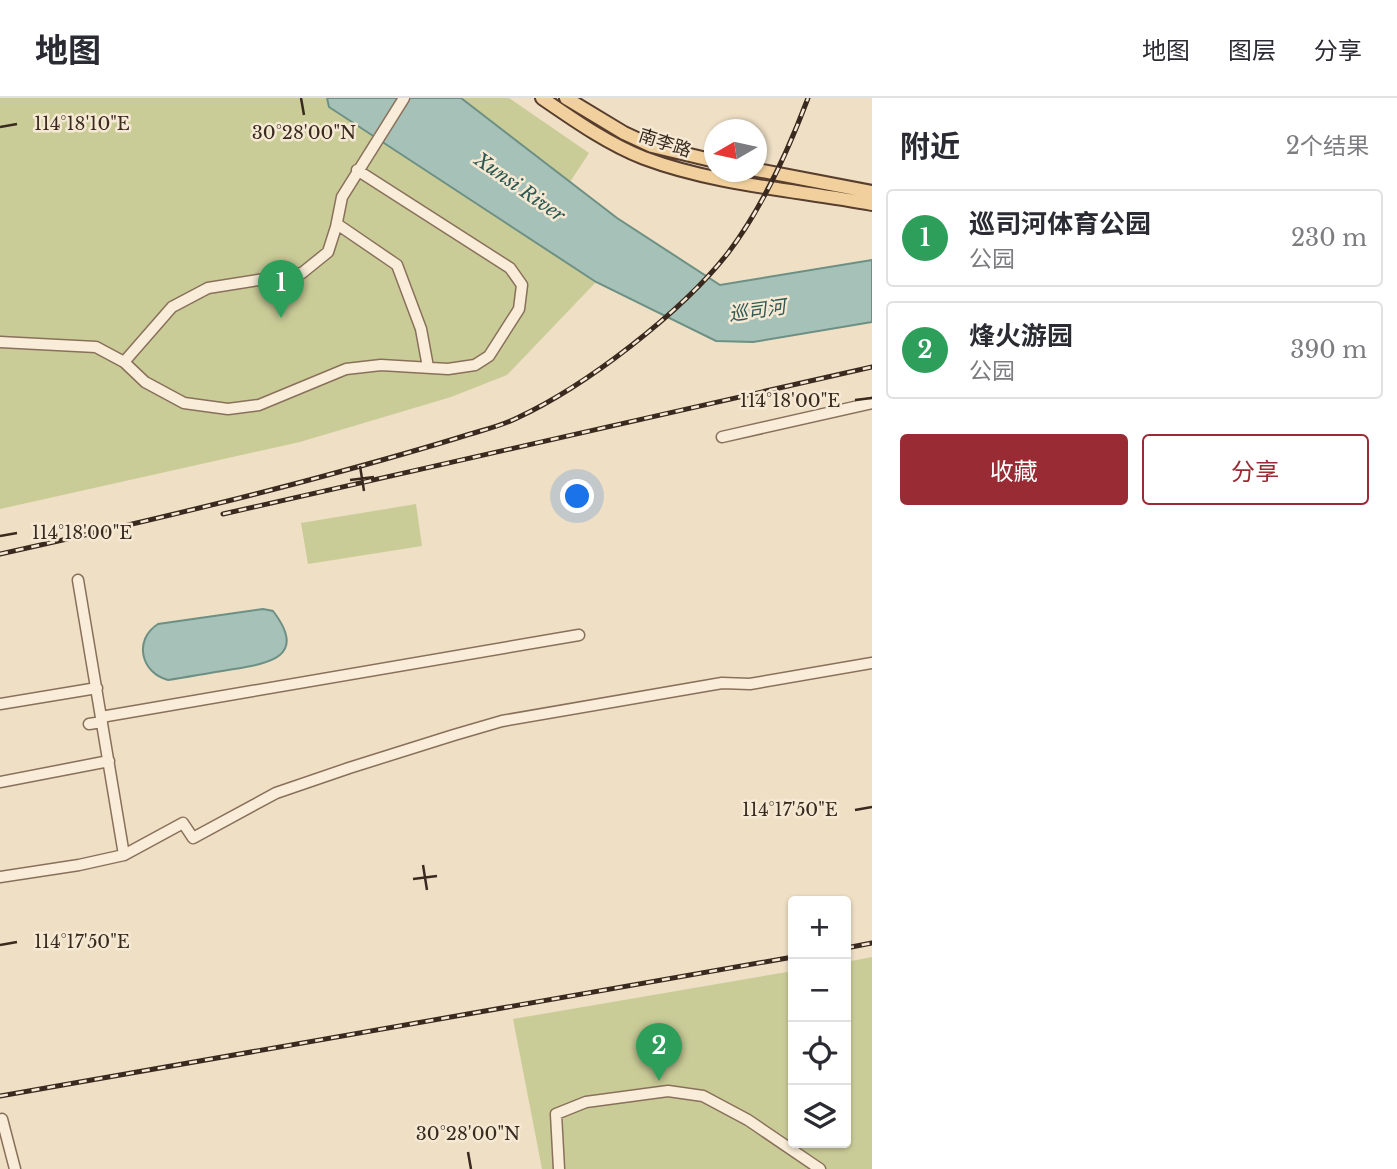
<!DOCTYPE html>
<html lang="zh">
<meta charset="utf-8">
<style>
:root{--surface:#fff;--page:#f7f7f7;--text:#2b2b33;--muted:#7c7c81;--line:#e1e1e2;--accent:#982b34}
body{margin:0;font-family:"Libre Baskerville","Noto Sans SC",serif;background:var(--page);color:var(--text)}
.controls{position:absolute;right:21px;bottom:21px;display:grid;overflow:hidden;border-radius:7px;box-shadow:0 2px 5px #0004}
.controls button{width:63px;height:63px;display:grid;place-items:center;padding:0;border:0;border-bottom:2px solid var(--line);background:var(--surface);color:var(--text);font:35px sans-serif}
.compass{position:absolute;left:704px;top:21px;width:63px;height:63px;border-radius:50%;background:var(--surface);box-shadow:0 2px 5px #0004;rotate:261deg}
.you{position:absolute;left:578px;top:399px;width:24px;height:24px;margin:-18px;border:5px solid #fff;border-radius:50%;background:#1a73e8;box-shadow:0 0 0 10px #1a73e833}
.badge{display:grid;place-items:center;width:46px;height:46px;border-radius:50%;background:var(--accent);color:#fff;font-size:23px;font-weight:700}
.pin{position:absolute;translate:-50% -58px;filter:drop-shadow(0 2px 4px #0008)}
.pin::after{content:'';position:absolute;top:37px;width:24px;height:21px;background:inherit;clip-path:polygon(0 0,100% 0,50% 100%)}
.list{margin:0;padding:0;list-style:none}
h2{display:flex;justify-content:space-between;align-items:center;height:91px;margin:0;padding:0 28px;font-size:30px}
h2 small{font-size:23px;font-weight:400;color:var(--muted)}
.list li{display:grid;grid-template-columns:46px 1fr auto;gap:21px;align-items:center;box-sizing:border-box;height:98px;margin:0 14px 14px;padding:0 14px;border:2px solid var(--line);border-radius:7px}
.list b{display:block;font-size:26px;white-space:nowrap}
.list p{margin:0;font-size:23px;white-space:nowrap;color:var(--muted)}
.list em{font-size:23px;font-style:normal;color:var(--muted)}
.actions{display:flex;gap:14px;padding:21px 28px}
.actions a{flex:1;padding:16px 0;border:2px solid var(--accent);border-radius:7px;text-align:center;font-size:24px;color:var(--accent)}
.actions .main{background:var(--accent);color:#fff}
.icon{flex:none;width:38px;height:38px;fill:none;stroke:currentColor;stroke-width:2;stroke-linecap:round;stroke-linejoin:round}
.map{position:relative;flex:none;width:872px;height:1071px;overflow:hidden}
header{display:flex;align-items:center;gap:42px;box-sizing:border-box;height:98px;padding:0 35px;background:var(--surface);border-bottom:2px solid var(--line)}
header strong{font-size:33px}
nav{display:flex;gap:38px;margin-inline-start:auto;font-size:24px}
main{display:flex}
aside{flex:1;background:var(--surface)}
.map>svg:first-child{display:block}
.green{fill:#cacc98}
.water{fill:#a6c1b7;stroke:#6d9084;stroke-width:2}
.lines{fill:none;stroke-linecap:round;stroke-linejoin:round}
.minor-casing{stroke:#89705b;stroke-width:13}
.major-casing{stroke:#573e2f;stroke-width:16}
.minor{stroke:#f9ecd8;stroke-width:10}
.major{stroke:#f1d09d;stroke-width:12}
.rail-casing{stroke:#39291f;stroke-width:5}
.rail{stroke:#f5e9d4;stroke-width:2.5;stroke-dasharray:8;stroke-linecap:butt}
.ticks{fill:none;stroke:#39291f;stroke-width:2.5}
.labels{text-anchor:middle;stroke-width:5;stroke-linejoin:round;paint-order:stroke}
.street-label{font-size:18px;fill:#39291f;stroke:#f5e9d4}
.water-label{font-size:19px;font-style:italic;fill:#2e5953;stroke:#f5e9d4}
.ticks-label{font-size:18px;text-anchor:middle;fill:#39291f;stroke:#f5e9d4;stroke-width:5;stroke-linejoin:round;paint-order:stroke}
</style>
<header>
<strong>地图</strong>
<nav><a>地图</a><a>图层</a><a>分享</a></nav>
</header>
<main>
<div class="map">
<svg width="872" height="1071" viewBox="0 0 872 1071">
<rect width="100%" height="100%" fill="#eedfc5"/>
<path class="green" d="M 0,0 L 327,0 L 329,9 L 596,184 L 507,277 L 451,299 L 300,344 L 0,411 Z
M 461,0 L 509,0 L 589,55 L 570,84 Z
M 416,406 L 422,448 L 308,466 L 301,425 Z
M 872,859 L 872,1071 L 542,1071 L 513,921 L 793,873 L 793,1045 L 846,1045 L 846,864 Z"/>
<path class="water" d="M 327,0 L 461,0 L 617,120 L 720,187 L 872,162 L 872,224 L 753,244 L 716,243 L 596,184 L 329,9 Z
M 263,511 L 273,513 C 310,561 265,566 228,572 C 208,575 188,579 168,582 C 141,575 133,542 158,526 Z"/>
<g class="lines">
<defs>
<path id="minor" d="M 337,126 L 397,167 L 421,231 L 428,269
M 0,244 L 96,249 L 124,264 L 145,284 L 184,305 L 228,311 L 259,307 L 346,271 L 381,267 L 448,271 L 475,267 L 489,258 L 519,211 L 522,187 L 510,170 L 357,72
M 124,264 L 172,209 L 208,190 L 302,175 L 328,154 L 336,129 L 342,99 L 404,0
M 722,339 L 872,305
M 78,482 L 124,757
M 0,606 L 97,590
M 101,619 L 579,537
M 89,626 L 102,624
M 0,684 L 109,663
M 0,779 L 79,767 L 124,757 L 183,725 L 193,740 L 276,695 L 349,670 L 454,637 L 502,623 L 722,585 L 750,586 L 872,565
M 2,1021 L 15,1071
M 559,1071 L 556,1016 L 586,1004 L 668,993 L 703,998 L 748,1022 L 820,1071"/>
<path id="major" d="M 542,0 C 574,22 608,46 644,60 C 716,87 797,92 872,106
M 566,0 L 624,35 L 652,48 L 715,63
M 757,72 L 872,94"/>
</defs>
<use href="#minor" class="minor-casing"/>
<use href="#major" class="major-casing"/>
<use href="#minor" class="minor"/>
<use href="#major" class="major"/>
<defs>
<path id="rail" d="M 223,416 L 872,269
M 0,456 C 109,432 217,407 324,378 C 372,365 419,352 467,337 C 483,332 501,328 517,320 C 586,288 681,215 728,155 C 763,109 788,53 808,0
M 846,850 L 872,845
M 0,998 L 793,859"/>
</defs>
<use href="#rail" class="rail-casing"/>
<use href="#rail" class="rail"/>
</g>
<path class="ticks" d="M 301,0 L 304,17M 0,29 L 17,26M 855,302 L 872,300M 360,368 L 364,393M 350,382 L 374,379M 0,438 L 17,435M 855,712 L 872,709M 423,767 L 427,792M 413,781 L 437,778M 0,847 L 17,844M 468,1054 L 471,1071"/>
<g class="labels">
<g class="street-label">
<text transform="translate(665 45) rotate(18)" y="6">南李路</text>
</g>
<g class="water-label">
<text transform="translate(520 89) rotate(35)" y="7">Xunsi River</text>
<text transform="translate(757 212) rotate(-8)" y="7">巡司河</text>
</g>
</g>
<g class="ticks-label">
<text x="82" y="32">114°18'10"E</text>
<text x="304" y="41">30°28'00"N</text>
<text x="790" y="309">114°18'00"E</text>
<text x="82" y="441">114°18'00"E</text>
<text x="790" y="718">114°17'50"E</text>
<text x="82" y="850">114°17'50"E</text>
<text x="468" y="1042">30°28'00"N</text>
</g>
</svg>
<div class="controls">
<button>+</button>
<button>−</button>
<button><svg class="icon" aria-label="locate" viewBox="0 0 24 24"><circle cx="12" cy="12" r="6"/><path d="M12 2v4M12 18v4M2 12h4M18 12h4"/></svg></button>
<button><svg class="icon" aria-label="layers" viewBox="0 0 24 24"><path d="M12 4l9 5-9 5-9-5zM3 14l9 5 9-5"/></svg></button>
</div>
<svg class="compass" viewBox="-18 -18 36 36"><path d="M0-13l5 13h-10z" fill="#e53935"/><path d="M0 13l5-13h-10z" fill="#7c7c81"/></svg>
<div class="you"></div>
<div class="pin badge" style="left:281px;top:220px;background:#2e9e5b">1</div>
<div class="pin badge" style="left:659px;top:983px;background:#2e9e5b">2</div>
</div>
<aside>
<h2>附近<small>2个结果</small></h2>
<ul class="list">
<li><span class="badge" style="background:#2e9e5b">1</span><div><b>巡司河体育公园</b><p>公园</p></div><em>230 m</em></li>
<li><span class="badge" style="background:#2e9e5b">2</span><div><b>烽火游园</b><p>公园</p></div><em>390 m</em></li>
</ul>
<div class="actions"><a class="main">收藏</a><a>分享</a></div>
</aside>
</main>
